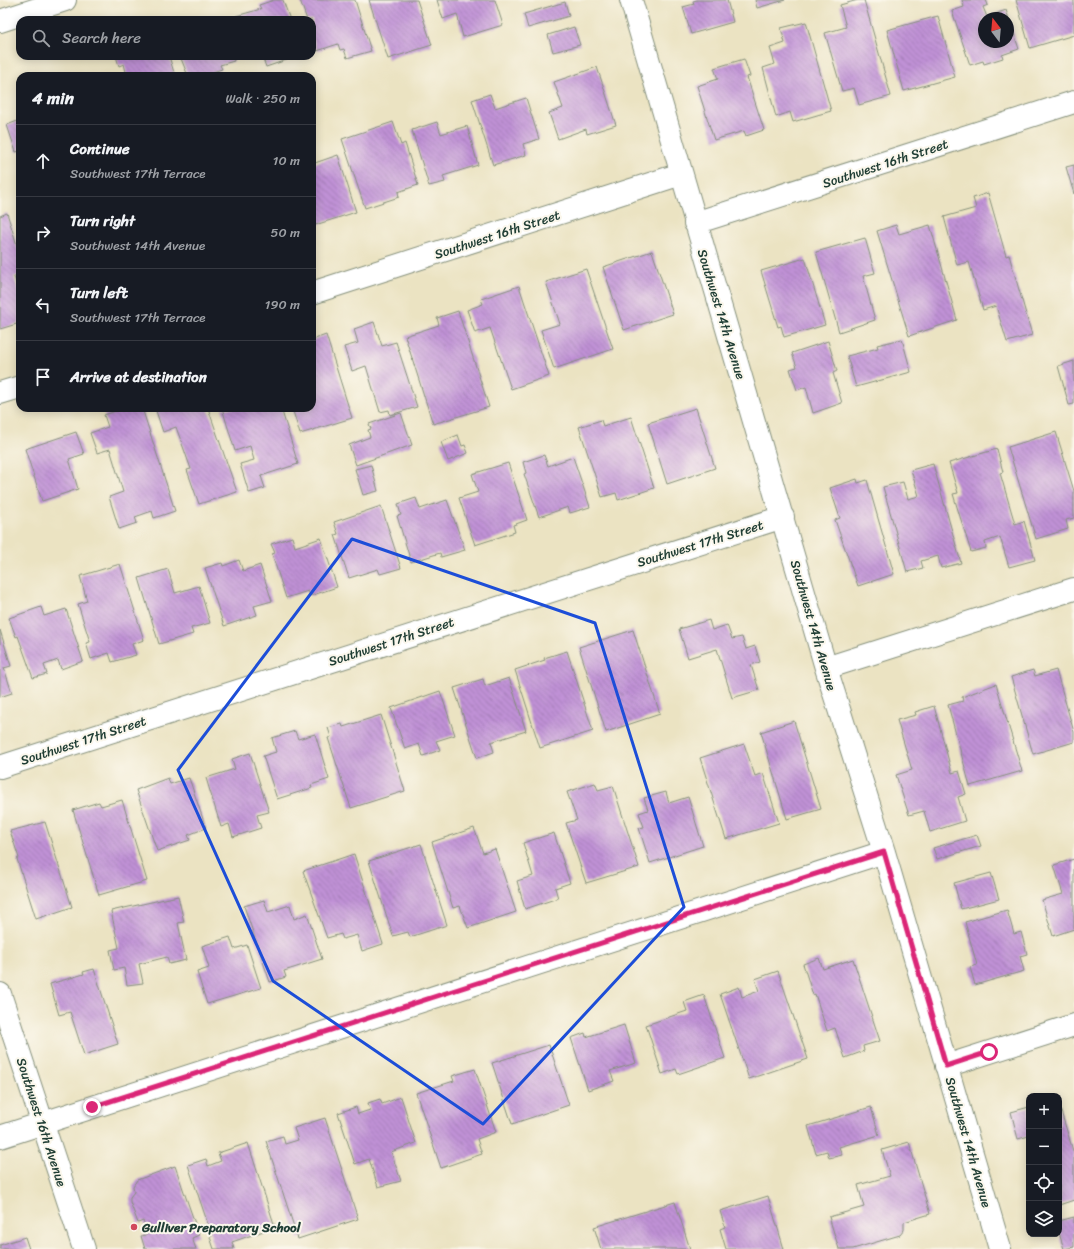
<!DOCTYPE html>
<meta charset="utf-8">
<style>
:root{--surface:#171b24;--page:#20242c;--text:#f1f3f6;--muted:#9ea1a6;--line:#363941}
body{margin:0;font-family:Sriracha,sans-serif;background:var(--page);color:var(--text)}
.controls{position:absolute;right:12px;bottom:12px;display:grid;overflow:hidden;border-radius:8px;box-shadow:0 2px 10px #0003}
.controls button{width:36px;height:36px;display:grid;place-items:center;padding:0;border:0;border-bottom:1px solid var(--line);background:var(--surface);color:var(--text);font:20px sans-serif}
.compass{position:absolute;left:978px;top:12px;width:36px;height:36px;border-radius:50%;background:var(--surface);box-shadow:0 2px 10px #0003;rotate:344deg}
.stop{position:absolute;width:12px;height:12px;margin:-9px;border:3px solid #db2777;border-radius:50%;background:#fff}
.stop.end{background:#db2777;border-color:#fff;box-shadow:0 1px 4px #0008}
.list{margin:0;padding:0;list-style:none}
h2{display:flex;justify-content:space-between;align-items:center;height:52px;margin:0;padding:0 16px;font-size:17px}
h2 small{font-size:13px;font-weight:400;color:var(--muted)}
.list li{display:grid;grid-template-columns:26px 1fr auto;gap:12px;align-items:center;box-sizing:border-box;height:72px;padding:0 16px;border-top:1px solid var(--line)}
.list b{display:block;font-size:15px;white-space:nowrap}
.list p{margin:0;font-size:13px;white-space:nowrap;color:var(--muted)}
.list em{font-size:13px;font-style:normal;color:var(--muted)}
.icon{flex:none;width:22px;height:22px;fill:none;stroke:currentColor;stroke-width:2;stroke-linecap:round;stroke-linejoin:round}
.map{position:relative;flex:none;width:1074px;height:1249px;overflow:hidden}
.search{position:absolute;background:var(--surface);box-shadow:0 2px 10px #0003;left:16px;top:16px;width:300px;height:44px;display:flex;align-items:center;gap:10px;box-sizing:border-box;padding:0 14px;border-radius:12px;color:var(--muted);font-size:15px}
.panel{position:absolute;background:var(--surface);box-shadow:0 2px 10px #0003;left:16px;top:72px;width:300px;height:340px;border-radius:12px}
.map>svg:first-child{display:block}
.building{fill:url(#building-back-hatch);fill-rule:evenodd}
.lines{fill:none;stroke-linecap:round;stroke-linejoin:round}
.street-casing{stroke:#85907b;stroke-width:24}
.street{stroke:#fff;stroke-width:22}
.route{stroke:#db2777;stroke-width:5}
.marked{fill:none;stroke:#1d4ed8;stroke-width:3;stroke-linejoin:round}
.poi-dot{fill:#d1495b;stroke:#fbf7ec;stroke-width:1.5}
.labels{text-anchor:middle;stroke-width:4;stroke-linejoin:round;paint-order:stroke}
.street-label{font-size:13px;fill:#1f3d34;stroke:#fbf7ec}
.poi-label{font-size:13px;font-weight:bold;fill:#1f3d34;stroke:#fbf7ec;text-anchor:start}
</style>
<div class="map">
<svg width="1074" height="1249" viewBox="0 0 1074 1249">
<defs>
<pattern id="building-back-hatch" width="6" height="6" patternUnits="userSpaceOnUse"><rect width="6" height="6" fill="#c091d6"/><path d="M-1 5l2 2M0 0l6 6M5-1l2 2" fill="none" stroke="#9b78ae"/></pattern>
</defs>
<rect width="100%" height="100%" fill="#fbf7ec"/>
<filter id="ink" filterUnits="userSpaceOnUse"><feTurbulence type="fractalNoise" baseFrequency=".025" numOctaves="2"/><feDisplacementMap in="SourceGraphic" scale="8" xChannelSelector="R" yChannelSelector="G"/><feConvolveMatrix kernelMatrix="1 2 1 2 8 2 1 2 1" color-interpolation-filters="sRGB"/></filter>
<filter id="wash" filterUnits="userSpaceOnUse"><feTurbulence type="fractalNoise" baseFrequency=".012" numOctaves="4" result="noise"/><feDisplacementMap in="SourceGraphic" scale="16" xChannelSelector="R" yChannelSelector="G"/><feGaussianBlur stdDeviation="0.9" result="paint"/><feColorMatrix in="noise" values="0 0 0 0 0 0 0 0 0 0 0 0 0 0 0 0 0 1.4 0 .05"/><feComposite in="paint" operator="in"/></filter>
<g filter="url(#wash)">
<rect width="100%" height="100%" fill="#ebe3c2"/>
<g id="blocks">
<path class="building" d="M 274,0 L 283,0 L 290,20 L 237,20 L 236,16 L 261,9 L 259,5 Z
M 300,0 L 355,0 L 371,51 L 347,58 L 344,49 L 340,50 L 338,44 L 317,51 L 312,36 L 312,20 L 307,20 Z
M 369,0 L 417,0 L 432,45 L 388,59 Z
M 437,0 L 495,0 L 503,25 L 463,37 L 457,14 L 443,19 Z
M 697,0 L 727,0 L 733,22 L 691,34 L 683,7 L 694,4 L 693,1 Z
M 755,0 L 785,0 L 757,8 Z
M 858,0 L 864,0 L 891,96 L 859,105 L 854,88 L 842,91 L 825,33 L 846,27 L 840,5 Z
M 962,0 L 986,0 L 988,5 L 983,7 L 987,17 L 1006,10 L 1019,49 L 1002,55 L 1003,58 L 984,64 L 983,61 L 970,65 L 952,11 L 964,7 ZM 984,18 L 1008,18 L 1008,42 L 984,42 Z
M 1016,0 L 1074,0 L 1074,35 L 1030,48 Z
M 565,2 L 569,16 L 528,28 L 524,14 Z
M 938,16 L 955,77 L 904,91 L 887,30 Z
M 806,22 L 831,111 L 793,122 L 790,112 L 776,117 L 763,68 L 775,64 L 770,48 L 785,43 L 781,28 Z
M 574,27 L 580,45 L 553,52 L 548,35 Z
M 116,56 L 169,56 L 175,76 L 127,76 L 124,64 L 119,66 Z
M 180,56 L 233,56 L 234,61 L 220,65 L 222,69 L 213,72 L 214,76 L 188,76 Z
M 262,56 L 298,56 L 266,67 Z
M 744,59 L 750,76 L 747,77 L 764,130 L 746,136 L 744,131 L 714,140 L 697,86 L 718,79 L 714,68 Z
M 597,67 L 616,125 L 587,134 L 586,129 L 558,139 L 549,113 L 563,108 L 554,82 Z
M 490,94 L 495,108 L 526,98 L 539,139 L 523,144 L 526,155 L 493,165 L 472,100 Z
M 20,120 L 20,151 L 16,152 L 7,125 Z
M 393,122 L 401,145 L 405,143 L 418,185 L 398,192 L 399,197 L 365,208 L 342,139 Z
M 437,122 L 441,134 L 467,126 L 478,165 L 443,176 L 445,182 L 429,186 L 412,130 Z
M 338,155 L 356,212 L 312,226 L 312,164 Z
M 1074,165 L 1074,194 L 1066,167 Z
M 988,193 L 1006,256 L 1009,255 L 1032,335 L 1007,342 L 996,306 L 983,310 L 969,262 L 957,265 L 944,217 L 976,208 L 973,198 Z
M 7,213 L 20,255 L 20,275 L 14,277 L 20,296 L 20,323 L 0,329 L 0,216 Z
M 896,225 L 899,234 L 930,225 L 957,320 L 909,336 L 877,231 Z
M 865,238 L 875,273 L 863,276 L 875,320 L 839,332 L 816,252 Z
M 652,251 L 673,314 L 624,330 L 603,267 Z
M 805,258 L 825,325 L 784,337 L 781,326 L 778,327 L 761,271 Z
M 586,269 L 613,349 L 554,369 L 541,330 L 560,324 L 546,282 Z
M 519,286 L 549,376 L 511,389 L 490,328 L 475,333 L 467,310 L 483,304 L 481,299 Z
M 458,311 L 489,407 L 433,424 L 405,336 L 439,325 L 437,318 Z
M 374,322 L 382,346 L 396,342 L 417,407 L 390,415 L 389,410 L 380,412 L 366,366 L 352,371 L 344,347 L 358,343 L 354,329 Z
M 326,335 L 352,418 L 300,434 L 292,408 L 312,408 L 312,340 Z
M 902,339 L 911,372 L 856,387 L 847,356 L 878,348 L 877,345 Z
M 828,341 L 837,371 L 833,373 L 842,403 L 813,413 L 806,387 L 797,390 L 790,369 L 797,367 L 792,353 Z
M 1074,361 L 1074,404 L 1069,405 L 1058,366 Z
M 125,408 L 142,408 L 175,511 L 154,518 L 152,511 L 135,517 L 137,523 L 119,529 L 109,497 L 123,492 L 110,449 L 97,453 L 90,433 L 108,427 L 104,415 Z
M 155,408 L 208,408 L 237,492 L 199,504 L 187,470 L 191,469 L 176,427 L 163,432 Z
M 222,408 L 281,408 L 298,464 L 261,476 L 265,488 L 249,493 L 240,464 L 254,460 L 250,446 L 235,451 Z
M 696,408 L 715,468 L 667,484 L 648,423 Z
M 401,413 L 412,445 L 356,465 L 349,445 L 370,437 L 368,430 L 371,429 L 369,424 Z
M 631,417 L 654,488 L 618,500 L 616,493 L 602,497 L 579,427 L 601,420 L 603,426 Z
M 76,432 L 84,454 L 69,459 L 78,489 L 42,501 L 25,449 Z
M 1056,432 L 1074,491 L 1074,518 L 1066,520 L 1068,529 L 1036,539 L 1008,447 Z
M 458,435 L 462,446 L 465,445 L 468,453 L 448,461 L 441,442 Z
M 997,449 L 1003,472 L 1000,473 L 1015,524 L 1024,521 L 1035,560 L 1009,567 L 1000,537 L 985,542 L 986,548 L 971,552 L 953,494 L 958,493 L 949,463 Z
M 544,455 L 548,466 L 573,457 L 590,507 L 570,513 L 568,507 L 539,517 L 524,474 L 526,473 L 523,462 Z
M 508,463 L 527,520 L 513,525 L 515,532 L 475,545 L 459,498 L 478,492 L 472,474 Z
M 933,464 L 961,563 L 941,568 L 938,556 L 921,561 L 923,568 L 907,572 L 883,487 L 903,482 L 908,499 L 919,496 L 911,470 Z
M 371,465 L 378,491 L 363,495 L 355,469 Z
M 857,479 L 858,483 L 867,480 L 894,574 L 858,586 L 835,520 L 840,518 L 830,488 Z
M 416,498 L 420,509 L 447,500 L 465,550 L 441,557 L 440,553 L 411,562 L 397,516 L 401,515 L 398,504 Z
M 381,506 L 401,568 L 380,574 L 378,569 L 349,578 L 335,535 L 338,534 L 334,522 Z
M 292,537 L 295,547 L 321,538 L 337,587 L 310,596 L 308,591 L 286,598 L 272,554 L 275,553 L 271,544 Z
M 239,560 L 243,571 L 260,565 L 272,601 L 254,606 L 257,615 L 224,626 L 205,568 L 222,563 L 223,566 Z
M 120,564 L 144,640 L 132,644 L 136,655 L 112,662 L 109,653 L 91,659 L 86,643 L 90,642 L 78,604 L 87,601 L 80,576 Z
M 168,569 L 175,593 L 199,586 L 210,623 L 191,628 L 193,634 L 159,644 L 139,578 Z
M 41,607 L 44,616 L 66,609 L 83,661 L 61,669 L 58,660 L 44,665 L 47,674 L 33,678 L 18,636 L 16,637 L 9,618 Z
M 709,620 L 712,630 L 727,625 L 732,639 L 742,637 L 746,649 L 755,646 L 760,662 L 751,665 L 759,690 L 732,698 L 717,649 L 688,658 L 679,629 Z
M 0,630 L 11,666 L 4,668 L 12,693 L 0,697 Z
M 633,630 L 660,714 L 606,732 L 579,647 Z
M 567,651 L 593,731 L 540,748 L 515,670 L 545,660 L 544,658 Z
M 1033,670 L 1035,676 L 1056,670 L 1074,732 L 1074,742 L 1033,754 L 1011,677 Z
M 509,678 L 526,731 L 491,742 L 494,752 L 477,758 L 454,688 L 483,679 L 485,686 Z
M 996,684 L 1022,771 L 970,786 L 948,705 L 963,701 L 962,697 Z
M 440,691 L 455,735 L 436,741 L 440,750 L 423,756 L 419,744 L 405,749 L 391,708 Z
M 934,706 L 952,773 L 959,771 L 966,794 L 958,797 L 965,821 L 930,832 L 924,811 L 909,815 L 896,775 L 912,770 L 897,720 L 916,715 L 915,712 Z
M 381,715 L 405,791 L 351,808 L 328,738 L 331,737 L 328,728 L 342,724 L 343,727 Z
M 794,721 L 821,809 L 787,819 L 761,732 Z
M 295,731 L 298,739 L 315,734 L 329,779 L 311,785 L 312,788 L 277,799 L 263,756 L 276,752 L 272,738 Z
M 744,744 L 755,776 L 763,773 L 779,823 L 726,839 L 700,758 Z
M 250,753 L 269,812 L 257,815 L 261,828 L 233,837 L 229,824 L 221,827 L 206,778 L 235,769 L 232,759 Z
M 168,778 L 170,784 L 189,778 L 206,828 L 188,835 L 190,840 L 157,851 L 136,790 Z
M 595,783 L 598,790 L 613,786 L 639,867 L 586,883 L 566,823 L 577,820 L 567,792 Z
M 666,792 L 669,803 L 688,797 L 703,846 L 650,863 L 639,828 L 644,827 L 639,813 L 648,810 L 644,798 Z
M 122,800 L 147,881 L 99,895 L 73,810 L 99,802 L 101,806 Z
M 45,822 L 72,907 L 36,919 L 17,859 L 19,858 L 10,831 Z
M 474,828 L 483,853 L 495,849 L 516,912 L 468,928 L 460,906 L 453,908 L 432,842 Z
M 554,833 L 570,883 L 555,888 L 558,898 L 525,909 L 517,881 L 533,876 L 523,843 Z
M 977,835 L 981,846 L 937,859 L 933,848 Z
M 421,844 L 447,925 L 410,937 L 408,932 L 393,936 L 369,861 Z
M 354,854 L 383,944 L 362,951 L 357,935 L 343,939 L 341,934 L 327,938 L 303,871 Z
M 1074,859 L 1074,929 L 1053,936 L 1042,900 L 1063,894 L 1054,865 Z
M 991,873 L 999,899 L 961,909 L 954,883 Z
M 178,896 L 184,922 L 178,923 L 186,960 L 169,964 L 167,957 L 139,964 L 143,983 L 127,985 L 124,968 L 114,970 L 110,950 L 119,948 L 111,911 Z
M 264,900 L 268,912 L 290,905 L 294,919 L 307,914 L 322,959 L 284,971 L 286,977 L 270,982 L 244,906 Z
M 1007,910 L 1014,934 L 1021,932 L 1027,954 L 1020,956 L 1024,971 L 975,985 L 970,967 L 977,965 L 965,922 Z
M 230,937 L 234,949 L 247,945 L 261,988 L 207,1004 L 197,972 L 209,968 L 202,946 Z
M 819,958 L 823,969 L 853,959 L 880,1041 L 863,1046 L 864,1051 L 845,1058 L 835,1028 L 827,1031 L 815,994 L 813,995 L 803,964 Z
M 94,969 L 118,1044 L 84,1055 L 70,1012 L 59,1015 L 50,984 L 84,974 L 83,972 Z
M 778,971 L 808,1059 L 749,1079 L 720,994 L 739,987 L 742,997 L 759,991 L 755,979 Z
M 704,995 L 725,1058 L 678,1074 L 676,1069 L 662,1074 L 646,1025 L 687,1011 L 684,1002 Z
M 624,1025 L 636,1063 L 610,1071 L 614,1081 L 588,1090 L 571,1038 L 585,1033 L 586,1037 Z
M 549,1045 L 569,1105 L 512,1124 L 492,1063 Z
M 475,1069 L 496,1132 L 477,1139 L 482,1154 L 441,1168 L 416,1093 L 454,1081 L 452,1076 Z
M 401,1097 L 416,1143 L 391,1152 L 401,1181 L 378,1187 L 369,1159 L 355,1164 L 338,1113 L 356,1107 L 358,1114 L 370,1110 L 368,1103 L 380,1099 L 382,1104 Z
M 1059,1105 L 1074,1154 L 1074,1200 L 1059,1205 Z
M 871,1107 L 879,1135 L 839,1147 L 842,1155 L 829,1158 L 827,1151 L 816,1154 L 808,1126 Z
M 1029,1107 L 1029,1136 L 1018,1139 L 1011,1112 Z
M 325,1118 L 358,1219 L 298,1239 L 266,1141 L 283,1136 L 285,1144 L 298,1140 L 294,1128 Z
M 909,1142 L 930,1214 L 904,1222 L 904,1230 L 900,1235 L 853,1249 L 839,1249 L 829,1217 L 864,1207 L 858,1185 L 890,1176 L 882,1150 Z
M 248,1143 L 275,1227 L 232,1242 L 234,1249 L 214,1249 L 210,1237 L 212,1236 L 188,1165 L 206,1159 L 208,1166 L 221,1161 L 218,1153 Z
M 175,1166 L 199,1235 L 192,1238 L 196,1249 L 145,1249 L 141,1236 L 148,1234 L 143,1221 L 138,1223 L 130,1202 L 130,1197 L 134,1192 L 133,1186 L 137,1180 Z
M 768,1196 L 784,1249 L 726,1249 L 720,1229 L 725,1227 L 720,1211 Z
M 675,1202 L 690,1249 L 601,1249 L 594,1227 Z
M 1074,1217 L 1074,1247 L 1064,1249 L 1059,1233 L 1059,1221 Z
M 25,1237 L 29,1249 L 0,1249 L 0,1245 Z"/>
</g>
</g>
<g filter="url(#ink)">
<use href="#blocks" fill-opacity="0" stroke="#85907b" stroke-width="1"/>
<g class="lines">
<defs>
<path id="street" d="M 631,0 L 826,668 L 884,852 L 1000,1249
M 0,21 L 65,0
M 695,223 L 1074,102
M 312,293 L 681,174
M 0,393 L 20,387
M 826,668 L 1074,589
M 0,767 L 783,517
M 0,994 L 84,1249
M 946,1066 L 1074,1025
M 0,1137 L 884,852"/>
</defs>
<use href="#street" class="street-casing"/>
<use href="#street" class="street"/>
</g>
</g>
<g class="lines" filter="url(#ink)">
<path class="route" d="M 92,1107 L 884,852 L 946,1066 L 989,1052"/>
</g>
<path class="marked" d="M 352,539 L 595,623 L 684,907 L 483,1124 L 273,981 L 178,770 Z"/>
<circle class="poi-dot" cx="134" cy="1227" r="4"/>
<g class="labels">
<g class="street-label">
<text transform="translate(885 163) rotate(-18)" y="5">Southwest 16th Street</text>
<text transform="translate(497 234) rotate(-18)" y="5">Southwest 16th Street</text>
<text transform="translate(722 314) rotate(73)" y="5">Southwest 14th Avenue</text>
<text transform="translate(700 543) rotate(-17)" y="5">Southwest 17th Street</text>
<text transform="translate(814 625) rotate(74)" y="5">Southwest 14th Avenue</text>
<text transform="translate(391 641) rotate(-18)" y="5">Southwest 17th Street</text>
<text transform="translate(83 740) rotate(-18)" y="5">Southwest 17th Street</text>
<text transform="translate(42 1122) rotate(72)" y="5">Southwest 16th Avenue</text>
<text transform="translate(969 1142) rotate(74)" y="5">Southwest 14th Avenue</text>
</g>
<g class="poi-label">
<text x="142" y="1232">Gulliver Preparatory School</text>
</g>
</g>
</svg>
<div class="controls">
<button>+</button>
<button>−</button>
<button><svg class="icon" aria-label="locate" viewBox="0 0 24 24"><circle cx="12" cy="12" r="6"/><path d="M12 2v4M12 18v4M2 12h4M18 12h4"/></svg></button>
<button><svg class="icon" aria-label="layers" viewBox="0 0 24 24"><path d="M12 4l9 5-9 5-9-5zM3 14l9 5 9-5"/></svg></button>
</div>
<svg class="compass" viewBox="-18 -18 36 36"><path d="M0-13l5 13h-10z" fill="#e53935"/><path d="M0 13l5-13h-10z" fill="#9ea1a6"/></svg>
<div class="stop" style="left:989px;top:1052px"></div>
<div class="stop end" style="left:92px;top:1107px"></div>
<div class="search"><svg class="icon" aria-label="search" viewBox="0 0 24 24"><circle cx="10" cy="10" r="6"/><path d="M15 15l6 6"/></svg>Search here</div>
<section class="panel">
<h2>4 min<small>Walk · 250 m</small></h2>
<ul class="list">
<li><svg class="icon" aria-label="ahead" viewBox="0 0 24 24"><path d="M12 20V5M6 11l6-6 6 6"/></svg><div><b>Continue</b><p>Southwest 17th Terrace</p></div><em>10 m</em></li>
<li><svg class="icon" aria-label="right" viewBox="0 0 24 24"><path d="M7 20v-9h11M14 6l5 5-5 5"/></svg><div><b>Turn right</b><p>Southwest 14th Avenue</p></div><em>50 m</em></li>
<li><svg class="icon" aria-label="left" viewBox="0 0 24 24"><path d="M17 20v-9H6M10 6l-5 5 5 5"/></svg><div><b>Turn left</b><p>Southwest 17th Terrace</p></div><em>190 m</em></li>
<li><svg class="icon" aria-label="arrive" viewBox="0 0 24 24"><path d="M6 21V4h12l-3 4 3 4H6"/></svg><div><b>Arrive at destination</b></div></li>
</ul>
</section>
</div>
